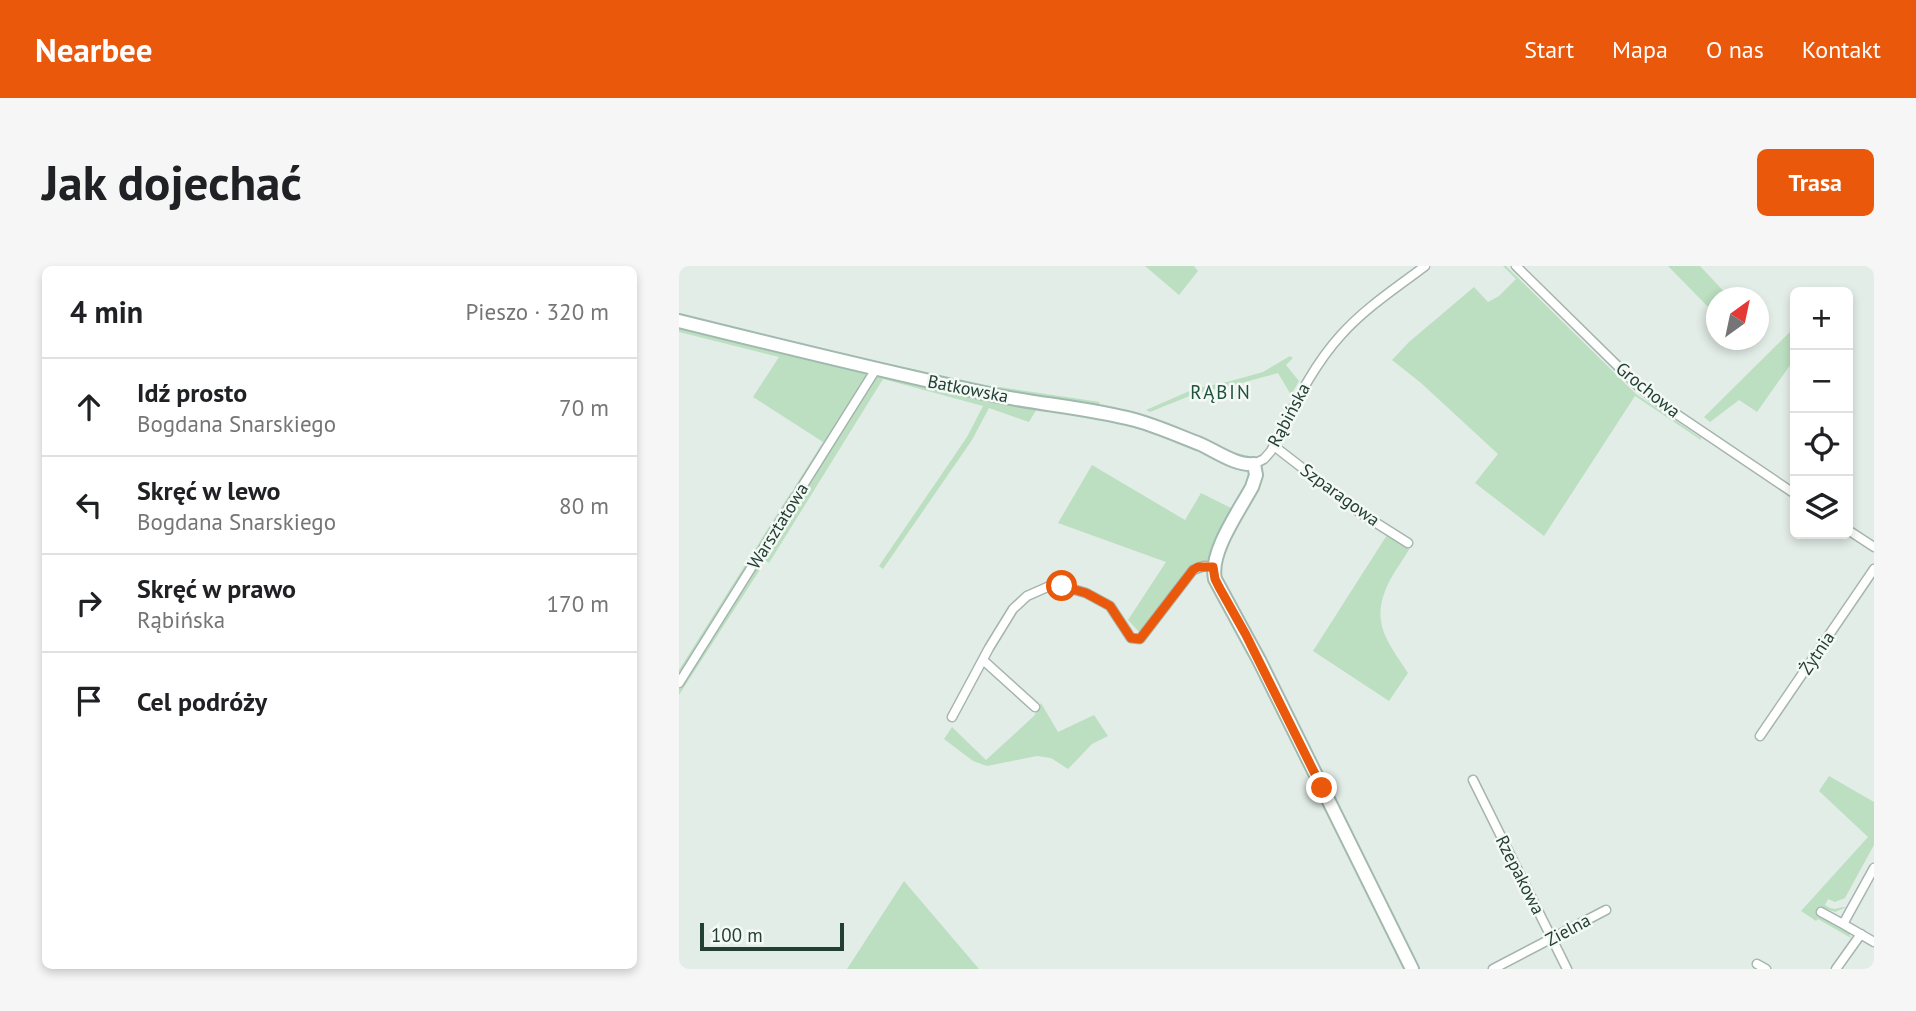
<!DOCTYPE html>
<html lang="pl">
<meta charset="utf-8">
<style>
:root{--surface:#fff;--page:#f6f6f6;--text:#202124;--muted:#757577;--line:#e0e0e0;--accent:#ea580c}
body{margin:0;font-family:"PT Sans",sans-serif;background:var(--page);color:var(--text)}
.controls{position:absolute;right:21px;top:21px;display:grid;overflow:hidden;border-radius:10px;box-shadow:0 4px 10px #0003}
.controls button{width:63px;height:63px;display:grid;place-items:center;padding:0;border:0;border-bottom:2px solid var(--line);background:var(--surface);color:var(--text);font:35px sans-serif}
.compass{position:absolute;left:1027px;top:21px;width:63px;height:63px;border-radius:50%;background:var(--surface);box-shadow:0 4px 10px #0003;rotate:33deg}
.scale{position:absolute;left:21px;bottom:18px;width:144px;box-sizing:border-box;padding-left:7px;border:4px solid #223f34;border-top:0;font-size:19px;line-height:24px;white-space:nowrap;color:#223f34;-webkit-text-stroke:5px #f4f9f6;paint-order:stroke}
.stop{position:absolute;width:21px;height:21px;margin:-16px;border:5px solid #ea580c;border-radius:50%;background:#fff}
.stop.end{background:#ea580c;border-color:#fff;box-shadow:0 2px 7px #0008}
.list{margin:0;padding:0;list-style:none}
h2{display:flex;justify-content:space-between;align-items:center;height:91px;margin:0;padding:0 28px;font-size:30px}
h2 small{font-size:23px;font-weight:400;color:var(--muted)}
.list li{display:grid;grid-template-columns:46px 1fr auto;gap:21px;align-items:center;box-sizing:border-box;height:98px;padding:0 28px;border-top:2px solid var(--line)}
.list b{display:block;font-size:26px;white-space:nowrap}
.list p{margin:0;font-size:23px;white-space:nowrap;color:var(--muted)}
.list em{font-size:23px;font-style:normal;color:var(--muted)}
.icon{flex:none;width:38px;height:38px;fill:none;stroke:currentColor;stroke-width:2;stroke-linecap:round;stroke-linejoin:round}
.map{position:relative;flex:none;width:1195px;height:703px;overflow:hidden;border-radius:10px}
header{display:flex;align-items:center;gap:42px;box-sizing:border-box;height:98px;padding:0 35px;background:var(--accent);color:#fff}
header strong{font-size:33px}
nav{display:flex;gap:38px;margin-inline-start:auto;font-size:24px}
.intro{display:flex;align-items:center;justify-content:space-between;box-sizing:border-box;height:168px;padding:0 42px}
h1{margin:0;font-size:49px}
.button{padding:18px 32px;border-radius:10px;background:var(--accent);color:#fff;font-size:24px;font-weight:700}
main{display:flex;gap:42px;padding:0 42px}
aside{flex:1;background:var(--surface);border-radius:10px;box-shadow:0 4px 10px #0003}
.map>svg:first-child{display:block}
.green{fill:#bbdfc0}
.lines{fill:none;stroke-linecap:round;stroke-linejoin:round}
.street-casing{stroke:#a5b5ae;stroke-width:11}
.secondary-casing{stroke:#a1b9ae;stroke-width:16}
.street{stroke:#fff;stroke-width:8}
.secondary{stroke:#fff;stroke-width:12}
.route{stroke:#ea580c;stroke-width:9}
.labels{text-anchor:middle;stroke-width:5;stroke-linejoin:round;paint-order:stroke}
.street-label{font-size:18px;fill:#223f34;stroke:#f4f9f6}
.neighbourhood-label{font-size:19px;letter-spacing:2px;fill:#1d523f;stroke:#f4f9f6}
</style>
<header>
<strong>Nearbee</strong>
<nav><a>Start</a><a>Mapa</a><a>O nas</a><a>Kontakt</a></nav>
</header>
<div class="intro"><h1>Jak dojechać</h1><a class="button">Trasa</a></div>
<main>
<aside>
<h2>4 min<small>Pieszo · 320 m</small></h2>
<ul class="list">
<li><svg class="icon" aria-label="ahead" viewBox="0 0 24 24"><path d="M12 20V5M6 11l6-6 6 6"/></svg><div><b>Idź prosto</b><p>Bogdana Snarskiego</p></div><em>70 m</em></li>
<li><svg class="icon" aria-label="left" viewBox="0 0 24 24"><path d="M17 20v-9H6M10 6l-5 5 5 5"/></svg><div><b>Skręć w lewo</b><p>Bogdana Snarskiego</p></div><em>80 m</em></li>
<li><svg class="icon" aria-label="right" viewBox="0 0 24 24"><path d="M7 20v-9h11M14 6l5 5-5 5"/></svg><div><b>Skręć w prawo</b><p>Rąbińska</p></div><em>170 m</em></li>
<li><svg class="icon" aria-label="arrive" viewBox="0 0 24 24"><path d="M6 21V4h12l-3 4 3 4H6"/></svg><div><b>Cel podróży</b></div></li>
</ul>
</aside>
<div class="map">
<svg width="1195" height="703" viewBox="0 0 1195 703">
<rect width="100%" height="100%" fill="#e3ede7"/>
<path class="green" d="M 466,0 L 515,0 L 519,5 L 500,29 Z
M 824,0 L 827,0 L 957,128 L 1022,172 L 1022,174 L 956,130 L 865,270 L 796,217 L 819,188 L 742,117 L 713,94 L 730,76 L 795,21 L 809,36 L 820,30 L 837,13 Z
M 989,0 L 1021,0 L 1050,31 L 1038,32 L 1037,45 L 1035,47 Z
M 0,60 L 192,107 L 118,223 L 115,222 L 144,176 L 74,131 L 100,91 L 0,66 Z
M 1116,61 L 1116,92 L 1078,146 L 1060,134 L 1031,156 L 1025,151 Z
M 156,86 L 307,119 L 421,136 L 418,141 L 309,124 L 154,89 Z
M 611,90 L 614,92 L 607,99 L 620,115 L 612,129 L 599,107 L 551,120 L 518,127 L 471,146 L 467,144 L 515,123 L 548,116 L 584,106 Z
M 198,108 L 359,141 L 350,156 L 310,142 L 293,174 L 204,303 L 200,300 L 288,171 L 304,140 L 204,113 L 90,297 L 83,292 Z
M 605,182 L 686,245 L 734,276 C 728,289 718,301 711,314 C 690,355 707,373 729,407 L 710,435 L 634,385 L 708,269 L 683,254 L 601,189 Z
M 413,199 L 506,254 L 522,227 L 554,243 L 531,295 L 511,301 L 461,367 L 449,354 L 487,296 L 379,257 Z
M 112,226 L 116,228 L 0,410 L 0,404 Z
M 78,299 L 82,302 L 0,429 L 0,423 Z
M 362,437 L 379,466 L 415,449 L 429,470 L 413,478 L 389,503 L 372,492 L 358,490 L 308,500 L 294,495 L 265,473 L 273,461 L 307,494 L 355,450 Z
M 1150,510 L 1195,536 L 1195,579 L 1166,632 L 1156,636 L 1149,633 L 1146,639 C 1157,646 1157,641 1168,641 L 1156,646 L 1144,642 L 1140,649 L 1170,667 L 1172,672 L 1139,653 L 1137,655 L 1122,645 L 1189,571 L 1140,525 Z
M 225,615 L 300,703 L 168,703 Z"/>
<g class="lines">
<defs>
<path id="street" d="M 837,0 L 959,120 L 981,137 L 1116,228
M 595,180 L 680,246 L 729,277
M 575,198 L 585,193 L 592,185 C 613,145 631,103 662,69 C 686,42 717,22 746,0
M 1169,264 L 1195,281
M 304,394 L 356,441
M 0,417 L 197,103
M 273,451 L 310,382 L 334,343 L 348,330 L 373,319 L 383,320 L 407,327 L 431,340 L 452,372 L 461,373 L 514,304 L 525,300 L 534,301
M 1081,470 L 1195,303
M 794,514 L 888,703
M 1195,602 L 1164,658 L 1195,676
M 1142,646 L 1164,658
M 1078,698 L 1087,703
M 814,703 L 927,644
M 1157,703 L 1182,668"/>
<path id="secondary" d="M 0,55 C 101,80 202,105 305,127 C 355,138 406,141 456,154 C 478,160 500,170 521,178 C 537,185 557,200 575,198 L 577,209 L 573,221 C 560,245 530,287 536,313 L 580,394 L 733,703"/>
</defs>
<use href="#street" class="street-casing"/>
<use href="#secondary" class="secondary-casing"/>
<use href="#street" class="street"/>
<use href="#secondary" class="secondary"/>
</g>
<g class="lines">
<path class="route" d="M 383,320 L 407,327 L 431,340 L 452,372 L 461,373 L 514,304 L 519,301 L 534,301 L 536,313 L 540,321 L 567,369 L 643,522"/>
</g>
<g class="labels">
<g class="street-label">
<text transform="translate(289 123) rotate(11)" y="6">Batkowska</text>
<text transform="translate(969 124) rotate(39)" y="6">Grochowa</text>
<text transform="translate(610 149) rotate(-62)" y="6">Rąbińska</text>
<text transform="translate(661 229) rotate(36)" y="6">Szparagowa</text>
<text transform="translate(99 260) rotate(-58)" y="6">Warsztatowa</text>
<text transform="translate(1138 387) rotate(-56)" y="6">Żytnia</text>
<text transform="translate(841 609) rotate(63)" y="6">Rzepakowa</text>
<text transform="translate(889 664) rotate(-28)" y="6">Zielna</text>
</g>
<g class="neighbourhood-label">
<text x="542" y="133">RĄBIN</text>
</g>
</g>
</svg>
<div class="controls">
<button>+</button>
<button>−</button>
<button><svg class="icon" aria-label="locate" viewBox="0 0 24 24"><circle cx="12" cy="12" r="6"/><path d="M12 2v4M12 18v4M2 12h4M18 12h4"/></svg></button>
<button><svg class="icon" aria-label="layers" viewBox="0 0 24 24"><path d="M12 4l9 5-9 5-9-5zM3 14l9 5 9-5"/></svg></button>
</div>
<svg class="compass" viewBox="-18 -18 36 36"><path d="M0-13l5 13h-10z" fill="#e53935"/><path d="M0 13l5-13h-10z" fill="#757577"/></svg>
<div class="scale">100 m</div>
<div class="stop" style="left:383px;top:320px"></div>
<div class="stop end" style="left:643px;top:522px"></div>
</div>
</main>
